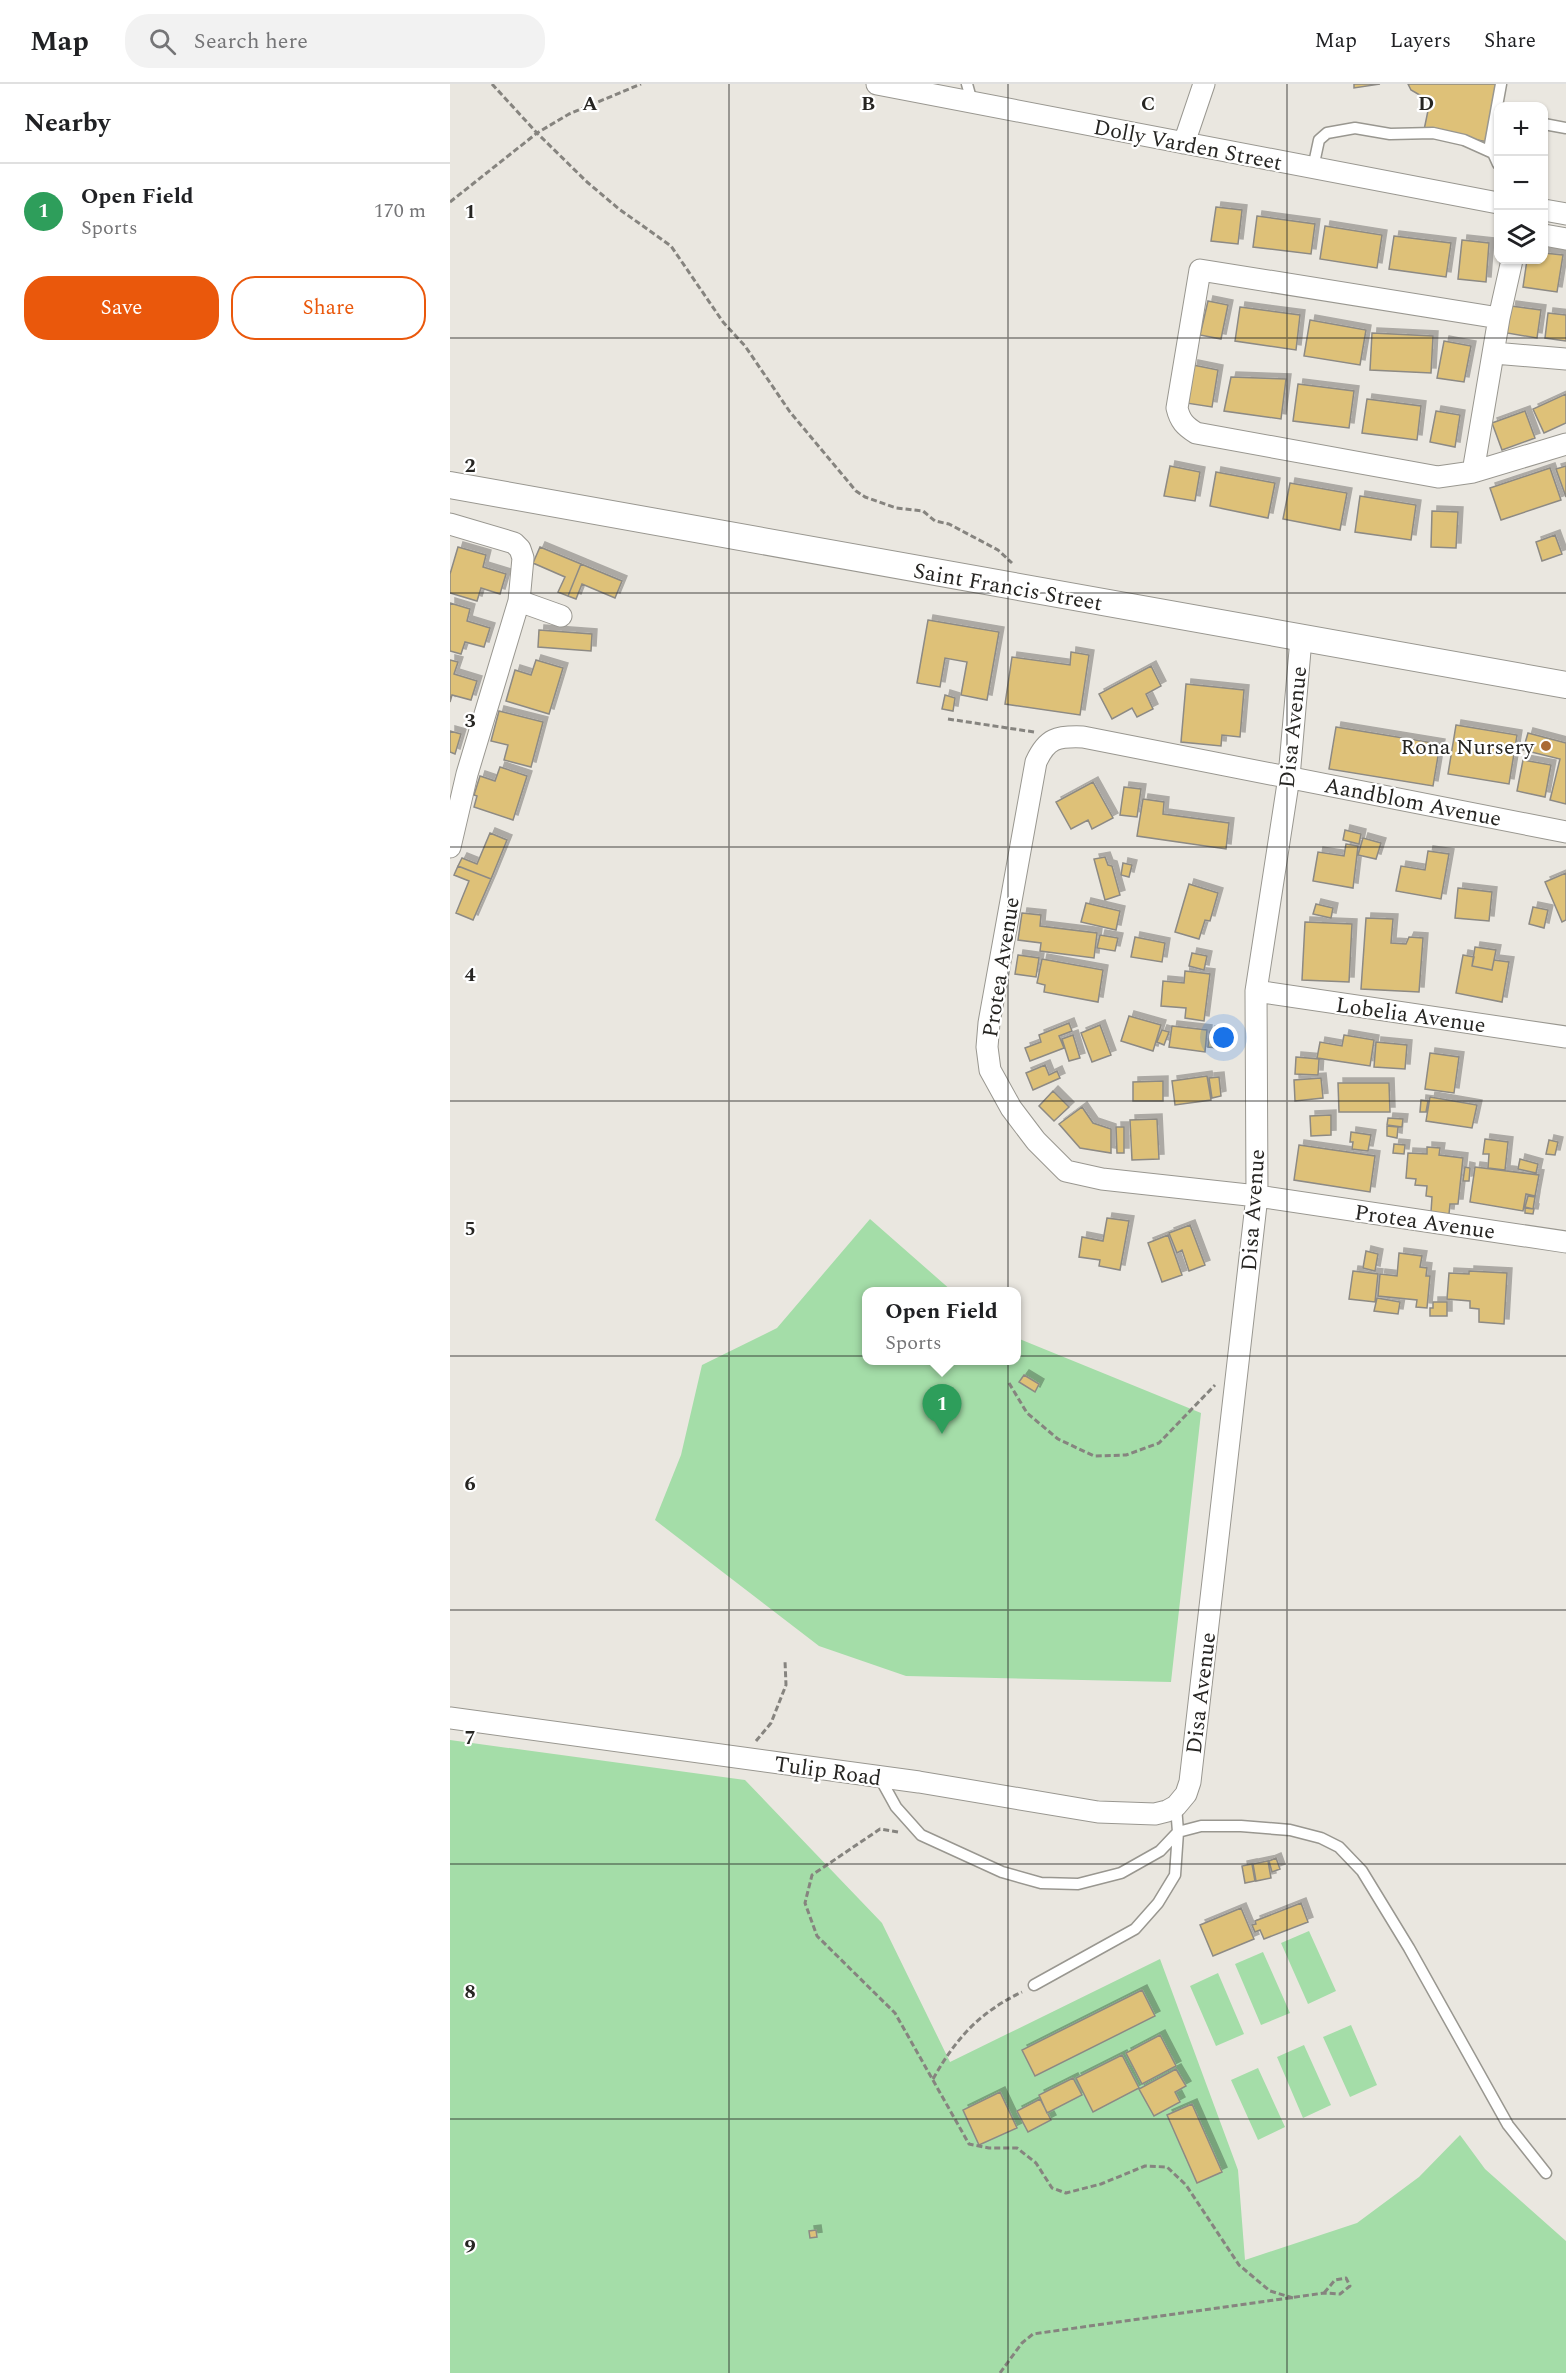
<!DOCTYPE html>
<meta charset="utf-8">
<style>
:root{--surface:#fff;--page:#f2f2f2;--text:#202124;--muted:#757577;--line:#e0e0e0;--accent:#ea580c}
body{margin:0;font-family:Spectral,serif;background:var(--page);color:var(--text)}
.controls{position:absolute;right:18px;top:18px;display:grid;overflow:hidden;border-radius:12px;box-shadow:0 2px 4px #0004}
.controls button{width:54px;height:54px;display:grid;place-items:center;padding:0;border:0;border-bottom:2px solid var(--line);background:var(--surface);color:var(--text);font:30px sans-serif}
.you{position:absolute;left:774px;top:954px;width:21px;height:21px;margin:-15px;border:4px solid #fff;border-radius:50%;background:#1a73e8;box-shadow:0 0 0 9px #1a73e833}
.badge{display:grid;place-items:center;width:39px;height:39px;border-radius:50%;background:var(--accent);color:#fff;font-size:20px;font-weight:700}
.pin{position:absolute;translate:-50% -50px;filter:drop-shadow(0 2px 3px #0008)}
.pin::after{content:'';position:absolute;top:32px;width:21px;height:18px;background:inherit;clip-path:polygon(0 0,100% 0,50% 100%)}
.popup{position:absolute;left:412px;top:1203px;width:159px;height:78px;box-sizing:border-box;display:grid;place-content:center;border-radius:12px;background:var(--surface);filter:drop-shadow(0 2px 4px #0005);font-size:20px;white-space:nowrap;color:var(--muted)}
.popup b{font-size:22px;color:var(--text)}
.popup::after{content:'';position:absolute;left:50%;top:100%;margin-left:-12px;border:12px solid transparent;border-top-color:var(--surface)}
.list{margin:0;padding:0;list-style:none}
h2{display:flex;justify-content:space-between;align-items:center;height:78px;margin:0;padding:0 24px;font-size:26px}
h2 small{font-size:20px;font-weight:400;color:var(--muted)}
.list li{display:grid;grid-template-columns:39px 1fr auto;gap:18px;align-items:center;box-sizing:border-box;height:96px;padding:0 24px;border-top:2px solid var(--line)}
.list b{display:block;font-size:22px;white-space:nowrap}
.list p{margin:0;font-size:20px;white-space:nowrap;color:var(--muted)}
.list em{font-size:20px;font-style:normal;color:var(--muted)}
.actions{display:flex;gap:12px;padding:18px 24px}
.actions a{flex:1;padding:14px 0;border:2px solid var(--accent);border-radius:24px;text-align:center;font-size:21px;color:var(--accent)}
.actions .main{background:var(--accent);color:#fff}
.icon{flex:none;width:33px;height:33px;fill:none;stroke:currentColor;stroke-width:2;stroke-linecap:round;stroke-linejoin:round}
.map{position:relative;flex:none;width:1116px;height:2289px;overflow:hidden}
header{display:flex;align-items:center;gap:36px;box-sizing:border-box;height:84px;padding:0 30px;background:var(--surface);border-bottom:2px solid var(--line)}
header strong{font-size:28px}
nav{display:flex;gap:33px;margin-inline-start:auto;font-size:21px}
.search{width:420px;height:54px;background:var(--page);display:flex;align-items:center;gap:15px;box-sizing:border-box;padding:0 21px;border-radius:24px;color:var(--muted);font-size:22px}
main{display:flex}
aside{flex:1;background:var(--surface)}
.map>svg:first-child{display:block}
.green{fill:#a4dda8}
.building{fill:#dec178;stroke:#8d8a84;stroke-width:1.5;filter:url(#shadow)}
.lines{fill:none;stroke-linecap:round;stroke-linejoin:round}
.service-casing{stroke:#999790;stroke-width:13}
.minor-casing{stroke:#999790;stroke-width:23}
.tertiary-casing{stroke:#999790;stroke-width:28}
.path{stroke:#86847f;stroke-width:3;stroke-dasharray:6 3;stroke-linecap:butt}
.service{stroke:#fff;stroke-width:10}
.minor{stroke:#fff;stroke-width:21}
.tertiary{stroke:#fff;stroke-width:26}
.grid{fill:none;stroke:#262522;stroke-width:1.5;stroke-opacity:0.55}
.poi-dot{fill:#ab6a34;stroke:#fff;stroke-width:2}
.labels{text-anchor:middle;stroke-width:4.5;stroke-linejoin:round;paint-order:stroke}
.street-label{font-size:22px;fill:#262522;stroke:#fff}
.poi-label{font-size:22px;fill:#262522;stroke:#fff;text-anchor:end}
.grid-label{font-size:20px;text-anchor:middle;font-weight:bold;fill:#262522;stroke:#fff;stroke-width:4.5;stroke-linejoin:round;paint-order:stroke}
</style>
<header>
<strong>Map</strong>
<div class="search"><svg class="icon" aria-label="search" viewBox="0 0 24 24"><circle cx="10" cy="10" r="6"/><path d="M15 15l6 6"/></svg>Search here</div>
<nav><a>Map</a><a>Layers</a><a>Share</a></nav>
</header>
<main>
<aside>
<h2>Nearby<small></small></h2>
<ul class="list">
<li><span class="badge" style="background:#2e9e5b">1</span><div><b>Open Field</b><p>Sports</p></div><em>170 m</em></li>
</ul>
<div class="actions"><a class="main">Save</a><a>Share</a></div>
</aside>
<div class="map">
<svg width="1116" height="2289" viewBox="0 0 1116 2289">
<defs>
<filter id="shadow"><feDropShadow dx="5" dy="-5" stdDeviation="0" flood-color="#0004"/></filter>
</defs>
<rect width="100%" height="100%" fill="#eae7e0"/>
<path class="green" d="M 420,1135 L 502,1207 L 417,1208 L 417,1276 L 567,1276 L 567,1254 L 751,1329 L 721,1598 L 456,1592 L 369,1562 L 205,1436 L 231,1371 L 252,1281 L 327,1244 Z
M 0,1656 L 295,1696 L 432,1839 L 500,1978 L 710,1875 L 788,2086 L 795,2176 L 907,2139 L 969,2093 L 1010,2051 L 1035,2085 L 1116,2157 L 1116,2289 L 0,2289 Z
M 859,1847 L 886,1907 L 858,1920 L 831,1859 Z
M 813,1868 L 840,1929 L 811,1941 L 785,1880 Z
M 768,1889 L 794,1950 L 766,1962 L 740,1902 Z
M 901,1941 L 927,2001 L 900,2013 L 873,1953 Z
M 854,1961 L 881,2021 L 853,2034 L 827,1973 Z
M 808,1984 L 835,2043 L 808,2056 L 781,1996 Z"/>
<path class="building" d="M 904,0 L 930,0 L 904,4 Z
M 958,0 L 1050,0 L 1038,58 L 974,46 L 980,17 L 961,6 Z
M 766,123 L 792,126 L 788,160 L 761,157 Z
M 807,132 L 865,140 L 861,170 L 803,163 Z
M 875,142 L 932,151 L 927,184 L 870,175 Z
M 944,152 L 1001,159 L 996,193 L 939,185 Z
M 1012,156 L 1039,159 L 1036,198 L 1008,195 Z
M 1094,169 L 1113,171 L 1107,208 L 1073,203 L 1077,176 L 1094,176 Z
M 758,217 L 778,221 L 771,255 L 750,251 Z
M 1061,222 L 1091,226 L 1087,254 L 1057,249 Z
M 790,223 L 850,231 L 846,266 L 785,257 Z
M 1098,229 L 1116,231 L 1116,257 L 1095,254 Z
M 860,236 L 916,246 L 910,281 L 854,272 Z
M 922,249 L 983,252 L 981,289 L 920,286 Z
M 994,257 L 1021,262 L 1014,298 L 987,294 Z
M 743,281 L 768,286 L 762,323 L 736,319 Z
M 781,293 L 836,295 L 831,335 L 774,327 Z
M 848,300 L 904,307 L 899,344 L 843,337 Z
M 1116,310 L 1116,339 L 1094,349 L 1083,325 Z
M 917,315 L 971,322 L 967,356 L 912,349 Z
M 986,327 L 1010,331 L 1005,363 L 980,358 Z
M 1075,327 L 1085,354 L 1052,366 L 1042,339 Z
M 720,382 L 750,388 L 745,417 L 714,412 Z
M 1116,382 L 1116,413 L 1106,385 Z
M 1100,384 L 1111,416 L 1051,436 L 1040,404 Z
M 766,388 L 825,399 L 818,434 L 760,422 Z
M 840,399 L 897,409 L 890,446 L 833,435 Z
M 910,412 L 966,421 L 961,456 L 905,448 Z
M 982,427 L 1008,428 L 1006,464 L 981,463 Z
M 1105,451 L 1112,470 L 1092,477 L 1086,458 Z
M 8,463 L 36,471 L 33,483 L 56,490 L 50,510 L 31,504 L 27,517 L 0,509 L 0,490 Z
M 90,463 L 131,480 L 118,512 L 108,508 L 115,493 L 83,479 Z
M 131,480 L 172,497 L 165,514 L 132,500 L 126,515 L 118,512 Z
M 0,519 L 20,525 L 17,537 L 40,544 L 34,563 L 15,558 L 11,570 L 0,567 Z
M 478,536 L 549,548 L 537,616 L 511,611 L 517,578 L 495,574 L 490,603 L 467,599 Z
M 89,546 L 142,550 L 141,567 L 88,563 Z
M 621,568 L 639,571 L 630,631 L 555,620 L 562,573 L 620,581 Z
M 0,576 L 8,578 L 4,590 L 27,597 L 21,616 L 2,611 L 0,618 Z
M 86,576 L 113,584 L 99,630 L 56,617 L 65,586 L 81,591 Z
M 701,582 L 711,602 L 696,610 L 703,625 L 687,633 L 682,624 L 662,635 L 649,610 Z
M 736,600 L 794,606 L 790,653 L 772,651 L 771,662 L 731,658 Z
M 495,611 L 505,614 L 503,627 L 492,625 Z
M 49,627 L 93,638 L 81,683 L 54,676 L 58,661 L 41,657 Z
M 1006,641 L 1067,651 L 1059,700 L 998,690 Z
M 886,643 L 990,660 L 983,702 L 879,685 Z
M 0,647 L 11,650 L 5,670 L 0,668 Z
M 1078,649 L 1116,659 L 1116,720 L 1100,716 L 1110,675 L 1073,666 Z
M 1073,676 L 1101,681 L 1095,713 L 1067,707 Z
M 50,683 L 77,692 L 63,736 L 24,723 L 27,712 L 24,711 L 30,692 L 45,697 Z
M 643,698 L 663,734 L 642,745 L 638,736 L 621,745 L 606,718 Z
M 674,703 L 691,705 L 687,733 L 670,731 Z
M 693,715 L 714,718 L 713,730 L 779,739 L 776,765 L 687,752 Z
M 895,746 L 911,750 L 909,760 L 893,756 Z
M 40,749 L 57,756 L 41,795 L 8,782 L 12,774 L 27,780 Z
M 913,754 L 931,759 L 926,775 L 908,771 Z
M 896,760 L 908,762 L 903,804 L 863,797 L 868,768 L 894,772 Z
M 978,767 L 999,770 L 991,815 L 946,807 L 951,782 L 975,786 Z
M 655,773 L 658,781 L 662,782 L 670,811 L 655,816 L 644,775 Z
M 673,779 L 682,781 L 679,793 L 671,791 Z
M 8,782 L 41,795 L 23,836 L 6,829 L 19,797 L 4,791 Z
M 1116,789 L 1116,836 L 1112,838 L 1095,798 Z
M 739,800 L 768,809 L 760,837 L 755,836 L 749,855 L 725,848 Z
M 1008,804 L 1042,808 L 1039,837 L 1005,834 Z
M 636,819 L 670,827 L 666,846 L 631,838 Z
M 866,820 L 883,824 L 881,834 L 863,830 Z
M 1083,823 L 1098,826 L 1094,844 L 1079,840 Z
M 572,829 L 591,831 L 590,842 L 647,849 L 644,874 L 590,867 L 591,859 L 568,856 Z
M 916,834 L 943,835 L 941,859 L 956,860 L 959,853 L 973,854 L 969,908 L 911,905 Z
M 855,838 L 902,840 L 899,898 L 852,896 Z
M 650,851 L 668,854 L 665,867 L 647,864 Z
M 685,853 L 715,859 L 712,878 L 681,873 Z
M 1025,863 L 1046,866 L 1042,886 L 1022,882 Z
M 742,869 L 757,872 L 754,886 L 739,882 Z
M 568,871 L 589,874 L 586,893 L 565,890 Z
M 1013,871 L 1024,873 L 1022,882 L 1042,886 L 1044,876 L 1059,878 L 1052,918 L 1006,909 Z
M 592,875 L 653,886 L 648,918 L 594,908 L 595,901 L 587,899 Z
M 735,887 L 760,890 L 754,937 L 735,934 L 736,924 L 711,922 L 713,897 L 734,899 Z
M 679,932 L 711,941 L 703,967 L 671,957 Z
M 619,939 L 622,947 L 609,952 L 614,964 L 580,977 L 575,964 L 591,958 L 589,951 Z
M 650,941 L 661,971 L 642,978 L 631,949 Z
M 722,942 L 757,946 L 755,968 L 719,963 Z
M 712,946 L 719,948 L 714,961 L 707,958 Z
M 760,947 L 769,948 L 767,964 L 758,963 Z
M 623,951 L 630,974 L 619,977 L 612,955 Z
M 894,951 L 924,956 L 920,982 L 867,974 L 870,958 L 892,962 Z
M 926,958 L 957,961 L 955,985 L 924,983 Z
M 980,969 L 1009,973 L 1004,1009 L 975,1005 Z
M 846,973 L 869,975 L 868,991 L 845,990 Z
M 595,981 L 599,991 L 607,987 L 610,994 L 583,1006 L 576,989 Z
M 757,992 L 761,1016 L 725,1021 L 722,997 Z
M 769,993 L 771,1012 L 762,1014 L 759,994 Z
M 871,994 L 873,1014 L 845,1017 L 844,996 Z
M 713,997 L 713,1017 L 683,1017 L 683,998 Z
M 888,999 L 939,999 L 940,1028 L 889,1028 Z
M 603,1007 L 619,1023 L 604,1037 L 589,1022 Z
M 980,1013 L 1027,1021 L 1022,1044 L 976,1037 Z
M 971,1016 L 978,1017 L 976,1028 L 970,1028 Z
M 632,1023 L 643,1039 L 661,1045 L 661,1069 L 630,1064 L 609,1040 Z
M 881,1031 L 881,1051 L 861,1052 L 860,1032 Z
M 938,1034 L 953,1035 L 952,1043 L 937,1041 Z
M 707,1035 L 709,1075 L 682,1076 L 680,1036 Z
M 937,1042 L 948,1043 L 947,1054 L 937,1052 Z
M 666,1043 L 674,1043 L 674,1069 L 667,1069 Z
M 901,1048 L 921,1051 L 918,1067 L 902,1065 L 903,1058 L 900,1058 Z
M 1035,1055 L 1058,1058 L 1055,1086 L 1038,1084 L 1039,1070 L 1033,1070 Z
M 1099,1056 L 1108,1058 L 1105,1071 L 1096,1070 Z
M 944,1060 L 955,1061 L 954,1070 L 943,1069 Z
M 849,1061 L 925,1072 L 920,1108 L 844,1096 Z
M 977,1063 L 990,1064 L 989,1071 L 1013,1074 L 1008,1120 L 1000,1120 L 999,1130 L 981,1128 L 982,1113 L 976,1112 L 977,1102 L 965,1101 L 966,1095 L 956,1094 L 958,1069 L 977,1070 Z
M 1070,1075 L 1088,1080 L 1086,1089 L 1068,1085 Z
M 1015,1083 L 1020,1084 L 1019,1097 L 1013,1097 Z
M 1025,1083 L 1089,1091 L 1085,1112 L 1076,1110 L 1073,1127 L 1020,1118 Z
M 1078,1112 L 1085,1113 L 1083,1125 L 1075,1123 Z
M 1075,1124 L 1084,1125 L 1083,1130 L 1075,1129 Z
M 657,1134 L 679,1137 L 670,1186 L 649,1182 L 650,1176 L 629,1173 L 632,1153 L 653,1157 Z
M 740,1141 L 755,1181 L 739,1187 L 732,1166 L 727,1169 L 719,1149 Z
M 718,1151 L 732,1191 L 712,1198 L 698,1159 Z
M 916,1167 L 928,1170 L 925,1187 L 913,1184 Z
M 949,1169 L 972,1172 L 970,1183 L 977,1184 L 976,1192 L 980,1192 L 977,1224 L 966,1223 L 967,1216 L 928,1212 L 930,1190 L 947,1192 Z
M 903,1187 L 928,1190 L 925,1218 L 899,1215 Z
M 1019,1187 L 1057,1189 L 1054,1240 L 1029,1238 L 1029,1225 L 1020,1224 L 1020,1217 L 997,1215 L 999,1189 L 1019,1190 Z
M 927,1214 L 950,1218 L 948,1230 L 924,1227 Z
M 983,1218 L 997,1218 L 997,1232 L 980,1232 L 980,1224 L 983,1224 Z
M 574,1291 L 589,1300 L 585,1308 L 569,1298 Z
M 826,1774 L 830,1785 L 822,1788 L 819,1777 Z
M 818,1777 L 821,1794 L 806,1797 L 803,1780 Z
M 802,1780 L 805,1797 L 795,1799 L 792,1782 Z
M 851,1819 L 858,1838 L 814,1855 L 810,1846 L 805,1848 L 802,1841 L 806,1840 L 805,1837 Z
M 791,1824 L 804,1855 L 763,1872 L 750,1841 Z
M 692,1906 L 705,1932 L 585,1992 L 572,1966 Z
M 710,1951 L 726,1982 L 692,2000 L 676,1969 Z
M 672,1971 L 689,2004 L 643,2028 L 626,1994 Z
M 726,1985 L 736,2002 L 725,2008 L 730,2018 L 704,2032 L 689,2005 Z
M 623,1994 L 632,2011 L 597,2029 L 589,2011 Z
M 550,2008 L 567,2044 L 529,2061 L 513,2026 Z
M 590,2015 L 601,2036 L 578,2048 L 567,2027 Z
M 742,2020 L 772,2088 L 747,2099 L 717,2031 Z
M 366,2146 L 367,2153 L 360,2154 L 359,2147 Z"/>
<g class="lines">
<defs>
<path id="service" d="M 517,0 L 522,18
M 1094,40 L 1116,44
M 1039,66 L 1051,0
M 863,84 L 869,56 L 877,49 L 905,44 L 940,50 L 983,49 L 1014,56 L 1043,69 L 1048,80
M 430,1694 L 446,1723 L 471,1751 L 552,1788 L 591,1799 L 628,1800 L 671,1789 L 710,1767 L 728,1748 L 751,1742 L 791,1742 L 840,1746 L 871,1754 L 889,1763 L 912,1787 L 959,1864 L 1058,2041 L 1096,2089
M 584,1901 L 685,1845 L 708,1819 L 725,1791 L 728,1748 L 726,1722"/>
<path id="minor" d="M 427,0 L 1048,119
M 734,59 L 754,0
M 1094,126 L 1116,130
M 1094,151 L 1116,155
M 1049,234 L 750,186 L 727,324 C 730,337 735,342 746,349 L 988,393 L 1023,388 L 1116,360
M 1044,269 L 1116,275
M 1023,388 L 1049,234 L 1062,176
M 0,440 L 64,459 L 70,465 L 73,474 L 69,517 L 17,690 L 0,763
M 69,517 L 111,532
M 1116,748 L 633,653 C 607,652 597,654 586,678 L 539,939 L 537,963 L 540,986 L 561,1024 L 586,1057 L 616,1087 L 652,1095 L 807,1112 L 1116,1158
M 806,907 L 1116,953
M 0,1634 L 469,1698 L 648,1728 L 705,1730 L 717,1727 L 726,1722 L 736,1710 L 740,1698 L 807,1112 L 806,907 L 839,693 L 851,555"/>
<path id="tertiary" d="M 0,401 L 1116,601"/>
</defs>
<use href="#service" class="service-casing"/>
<use href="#minor" class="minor-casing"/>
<use href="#tertiary" class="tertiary-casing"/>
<path class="path" d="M 42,0 L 87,49 L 137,98 L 169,125 L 221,162 L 273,238 L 295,262 L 340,328 L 406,407 L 415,413 L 446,424 L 473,427 L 485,437 L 499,440 L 548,466 L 562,479
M 0,118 L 87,49 L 119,30 L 191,0
M 498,635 L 584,648
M 559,1299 L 577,1329 L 608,1355 L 644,1372 L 676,1371 L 709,1359 L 765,1301
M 306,1657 L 321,1639 L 336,1601 L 335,1577
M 448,1748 L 430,1745 L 362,1791 L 355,1819 L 367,1852 L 445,1929 L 519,2060 L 539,2064 L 567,2064 L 586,2079 L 602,2104 L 616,2109 L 651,2100 L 695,2082 L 717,2083 L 736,2101 L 789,2181 L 820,2207 L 843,2214
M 483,1995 C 506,1954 530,1928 572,1908
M 550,2289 L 572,2259 L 583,2250 L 874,2209 L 890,2210 L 900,2202 L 896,2194 L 885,2196 L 874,2209"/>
<use href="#service" class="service"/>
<use href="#minor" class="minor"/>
<use href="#tertiary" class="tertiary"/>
</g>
<path class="grid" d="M 279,0 L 279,2289M 558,0 L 558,2289M 837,0 L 837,2289M 0,254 L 1116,254M 0,509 L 1116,509M 0,763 L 1116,763M 0,1017 L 1116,1017M 0,1272 L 1116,1272M 0,1526 L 1116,1526M 0,1780 L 1116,1780M 0,2035 L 1116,2035"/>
<circle class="poi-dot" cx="1096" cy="662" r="6"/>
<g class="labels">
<g class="street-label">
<text transform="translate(738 60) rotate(11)" y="8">Dolly Varden Street</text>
<text transform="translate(558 502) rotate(10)" y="8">Saint Francis Street</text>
<text transform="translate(842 643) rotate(-84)" y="8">Disa Avenue</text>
<text transform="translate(963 717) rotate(11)" y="8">Aandblom Avenue</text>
<text transform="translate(550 883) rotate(-81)" y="8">Protea Avenue</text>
<text transform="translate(961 930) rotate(8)" y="8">Lobelia Avenue</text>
<text transform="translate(802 1126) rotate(-86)" y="8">Disa Avenue</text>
<text transform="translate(975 1137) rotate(8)" y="8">Protea Avenue</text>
<text transform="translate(750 1609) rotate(-83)" y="8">Disa Avenue</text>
<text transform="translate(378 1686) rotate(8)" y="8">Tulip Road</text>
</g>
<g class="poi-label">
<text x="1084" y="670">Rona Nursery</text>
</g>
</g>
<g class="grid-label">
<text x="140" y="26">A</text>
<text x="418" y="26">B</text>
<text x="698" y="26">C</text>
<text x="976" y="26">D</text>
<text x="20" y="134">1</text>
<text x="20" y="388">2</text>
<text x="20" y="643">3</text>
<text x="20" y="897">4</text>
<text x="20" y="1151">5</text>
<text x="20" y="1406">6</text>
<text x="20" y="1660">7</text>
<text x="20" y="1914">8</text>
<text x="20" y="2169">9</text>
</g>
</svg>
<div class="controls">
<button>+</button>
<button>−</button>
<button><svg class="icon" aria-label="layers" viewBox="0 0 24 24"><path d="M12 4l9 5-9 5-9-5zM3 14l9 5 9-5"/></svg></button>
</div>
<div class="you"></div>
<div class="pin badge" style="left:492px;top:1350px;background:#2e9e5b">1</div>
<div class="popup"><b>Open Field</b>Sports</div>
</div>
</main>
